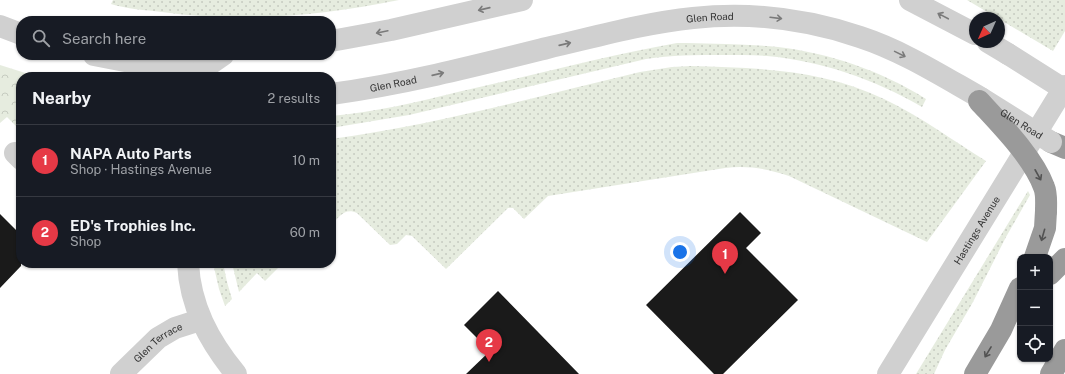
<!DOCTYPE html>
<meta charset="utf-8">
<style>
:root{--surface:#171b24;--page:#20242c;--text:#f1f3f6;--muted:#9ea1a6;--line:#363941;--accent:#e63946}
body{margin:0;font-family:"Public Sans",sans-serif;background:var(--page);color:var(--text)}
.controls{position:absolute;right:12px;bottom:12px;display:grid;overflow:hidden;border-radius:8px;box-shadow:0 1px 3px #0004}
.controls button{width:36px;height:36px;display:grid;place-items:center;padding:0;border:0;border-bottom:1px solid var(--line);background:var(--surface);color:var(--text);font:20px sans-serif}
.compass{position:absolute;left:969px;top:12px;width:36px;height:36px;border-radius:50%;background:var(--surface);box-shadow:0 1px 3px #0004;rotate:225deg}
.you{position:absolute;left:680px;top:252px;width:14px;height:14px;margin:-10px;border:3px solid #fff;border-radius:50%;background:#1a73e8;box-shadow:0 0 0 6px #1a73e833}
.badge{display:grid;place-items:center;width:26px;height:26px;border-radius:50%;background:var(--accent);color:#fff;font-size:13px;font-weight:700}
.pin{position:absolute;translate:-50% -33px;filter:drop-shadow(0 1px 2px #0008)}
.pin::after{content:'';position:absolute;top:21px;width:14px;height:12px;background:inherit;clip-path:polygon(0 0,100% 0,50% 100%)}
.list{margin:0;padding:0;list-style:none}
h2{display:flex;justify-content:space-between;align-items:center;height:52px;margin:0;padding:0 16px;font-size:17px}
h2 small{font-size:13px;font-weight:400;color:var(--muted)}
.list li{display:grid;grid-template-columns:26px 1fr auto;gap:12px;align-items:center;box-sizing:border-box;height:72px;padding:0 16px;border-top:1px solid var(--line)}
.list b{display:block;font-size:15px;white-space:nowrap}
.list p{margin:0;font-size:13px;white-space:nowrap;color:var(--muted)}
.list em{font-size:13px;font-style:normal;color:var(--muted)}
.icon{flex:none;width:22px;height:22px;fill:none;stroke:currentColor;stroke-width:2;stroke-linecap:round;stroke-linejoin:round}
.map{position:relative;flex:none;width:1065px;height:374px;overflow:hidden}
.search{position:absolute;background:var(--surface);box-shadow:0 1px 3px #0004;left:16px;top:16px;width:320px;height:44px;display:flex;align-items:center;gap:10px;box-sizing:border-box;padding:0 14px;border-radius:16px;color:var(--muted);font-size:15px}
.panel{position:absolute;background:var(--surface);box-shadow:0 1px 3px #0004;left:16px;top:72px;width:320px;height:196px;border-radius:16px}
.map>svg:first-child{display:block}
.grass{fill:url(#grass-dots)}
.park{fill:url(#park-crowns)}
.building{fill:#1a1a1a}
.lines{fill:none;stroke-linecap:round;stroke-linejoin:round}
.minor{stroke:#d0d0d0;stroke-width:22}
.tertiary{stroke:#d0d0d0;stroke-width:22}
.motorway{stroke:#9a9a9a;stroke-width:22}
.tertiary-bridge{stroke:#d0d0d0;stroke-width:22}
.motorway-bridge{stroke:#9a9a9a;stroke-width:22}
.oneway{stroke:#7a7a7a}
.oneway2{stroke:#525252}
.labels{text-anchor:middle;stroke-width:4;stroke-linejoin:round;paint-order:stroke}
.street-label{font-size:10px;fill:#333;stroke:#fff}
</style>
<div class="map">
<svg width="1065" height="374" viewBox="0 0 1065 374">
<defs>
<pattern id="grass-dots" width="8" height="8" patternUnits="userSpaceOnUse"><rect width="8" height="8" fill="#e6ecdf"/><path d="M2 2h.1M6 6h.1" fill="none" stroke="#c6cbc0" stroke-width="1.8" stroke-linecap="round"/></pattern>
<pattern id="park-crowns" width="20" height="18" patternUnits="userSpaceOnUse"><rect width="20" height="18" fill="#e6ecdf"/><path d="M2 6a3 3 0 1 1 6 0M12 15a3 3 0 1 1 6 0" fill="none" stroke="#c6cbc0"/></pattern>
</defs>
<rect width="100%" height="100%" fill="#fff"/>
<path class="grass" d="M 113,0 L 399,0 C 320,16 242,23 162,12 C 145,10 127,9 111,4 Z
M 967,0 L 1065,0 L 1065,31 L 1053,51 Z
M 677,43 L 687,43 C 717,44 748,44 778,47 C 829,53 882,71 926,99 L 922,107 C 874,79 822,61 767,56 C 752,55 737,55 722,55 C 696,55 671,55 646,59 L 409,115 L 331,128 L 331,116 C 375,112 418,102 462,91 C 534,75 605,56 677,43 Z
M 691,66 C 758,68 822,69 884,99 C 920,116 952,140 986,161 L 927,242 L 789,176 C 767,169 748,165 725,168 L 548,196 L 524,219 L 513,208 L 508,208 L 446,269 L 412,236 L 406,235 L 397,244 L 390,245 L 357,213 C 345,207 339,217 331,225 L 331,139 C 436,125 538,96 640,72 L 672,67 Z
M 1028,191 L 1030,195 L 1006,237 L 973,302 L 945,350 L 934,374 L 916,374 Z
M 213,263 L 223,263 L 227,282 L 232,299 L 225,306 L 219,289 Z
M 232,263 L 283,263 L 265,281 L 257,273 L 239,292 Z"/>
<path class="park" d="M 0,65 L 38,77 L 21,77 L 21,131 L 7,117 L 0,123 Z"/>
<path class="building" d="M 740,212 L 761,233 L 746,248 L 798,300 L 723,374 L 714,374 L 646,305 Z
M 0,214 L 21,235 L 21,266 L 0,288 Z
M 498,291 L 579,374 L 466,374 L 490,351 L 464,325 Z"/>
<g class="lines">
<g class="minor">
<path d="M 15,153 L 21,159"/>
<path id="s1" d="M 121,374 L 158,338 L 175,328 L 200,320"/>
</g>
<g class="tertiary">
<path d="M 910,0 L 975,34"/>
<path d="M 0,26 L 21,34"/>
<path d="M 331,41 L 391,30 L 522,0"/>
<path d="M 988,42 L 1008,54"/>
<path d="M 94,55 L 156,67 L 200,71 L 208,77"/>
<path d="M 200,77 L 200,71 L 223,55"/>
<path id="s2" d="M 331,94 C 404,84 475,66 547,48 C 595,37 644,23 693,18 C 749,12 807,19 860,37 C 903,51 942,76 981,98"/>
<path d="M 188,263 C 190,306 209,341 236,374"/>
<path id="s3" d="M 888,374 L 1065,86"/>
</g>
<path class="motorway" d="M 1051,142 L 1065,148
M 1035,257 L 1045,228 L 1046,211
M 1050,274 L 1065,259
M 975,374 L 1001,330 L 1020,288
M 1051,374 L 1065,350"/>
<g class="tertiary-bridge">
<path d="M 1008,54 L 1065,90"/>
<path id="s4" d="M 981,98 L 1051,142"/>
</g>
<path class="motorway-bridge" d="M 979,101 C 1001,125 1033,157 1044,187 C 1047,194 1046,203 1046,211"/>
</g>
<defs><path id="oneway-shaft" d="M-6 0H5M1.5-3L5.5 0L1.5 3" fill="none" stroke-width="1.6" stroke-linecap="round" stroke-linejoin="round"/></defs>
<g class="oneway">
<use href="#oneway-shaft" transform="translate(484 9) rotate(167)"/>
<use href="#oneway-shaft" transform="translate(943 16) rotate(-152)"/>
<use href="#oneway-shaft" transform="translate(776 18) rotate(7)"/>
<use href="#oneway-shaft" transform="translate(382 32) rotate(168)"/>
<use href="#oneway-shaft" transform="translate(565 44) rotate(-13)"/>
<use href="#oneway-shaft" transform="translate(900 54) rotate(26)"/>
<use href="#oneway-shaft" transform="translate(438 74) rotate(-13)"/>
</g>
<g class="oneway2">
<use href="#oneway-shaft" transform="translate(1038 175) rotate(61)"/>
<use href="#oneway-shaft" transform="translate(1043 235) rotate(106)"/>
<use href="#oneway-shaft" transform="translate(988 352) rotate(121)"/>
</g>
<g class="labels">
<g class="street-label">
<text dy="4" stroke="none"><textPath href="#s2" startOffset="387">Glen Road</textPath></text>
<text dy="4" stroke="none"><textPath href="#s2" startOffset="63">Glen Road</textPath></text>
<text dy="4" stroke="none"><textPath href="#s4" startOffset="48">Glen Road</textPath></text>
<text dy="4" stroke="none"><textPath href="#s3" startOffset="169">Hastings Avenue</textPath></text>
<text dy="4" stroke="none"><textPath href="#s1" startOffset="49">Glen Terrace</textPath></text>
</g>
</g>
</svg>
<div class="controls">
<button>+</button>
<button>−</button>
<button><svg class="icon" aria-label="locate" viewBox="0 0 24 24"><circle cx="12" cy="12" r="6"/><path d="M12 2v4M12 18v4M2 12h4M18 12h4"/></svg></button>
</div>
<svg class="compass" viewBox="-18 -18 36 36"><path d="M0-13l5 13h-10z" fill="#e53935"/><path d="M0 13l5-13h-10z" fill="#9ea1a6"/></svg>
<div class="you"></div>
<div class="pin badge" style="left:725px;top:274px">1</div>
<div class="pin badge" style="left:489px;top:362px">2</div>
<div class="search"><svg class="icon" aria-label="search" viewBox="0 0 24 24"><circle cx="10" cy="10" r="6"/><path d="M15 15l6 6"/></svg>Search here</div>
<section class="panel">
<h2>Nearby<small>2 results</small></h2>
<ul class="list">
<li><span class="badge">1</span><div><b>NAPA Auto Parts</b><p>Shop · Hastings Avenue</p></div><em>10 m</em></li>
<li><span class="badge">2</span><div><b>ED's Trophies Inc.</b><p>Shop</p></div><em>60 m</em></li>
</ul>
</section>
</div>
